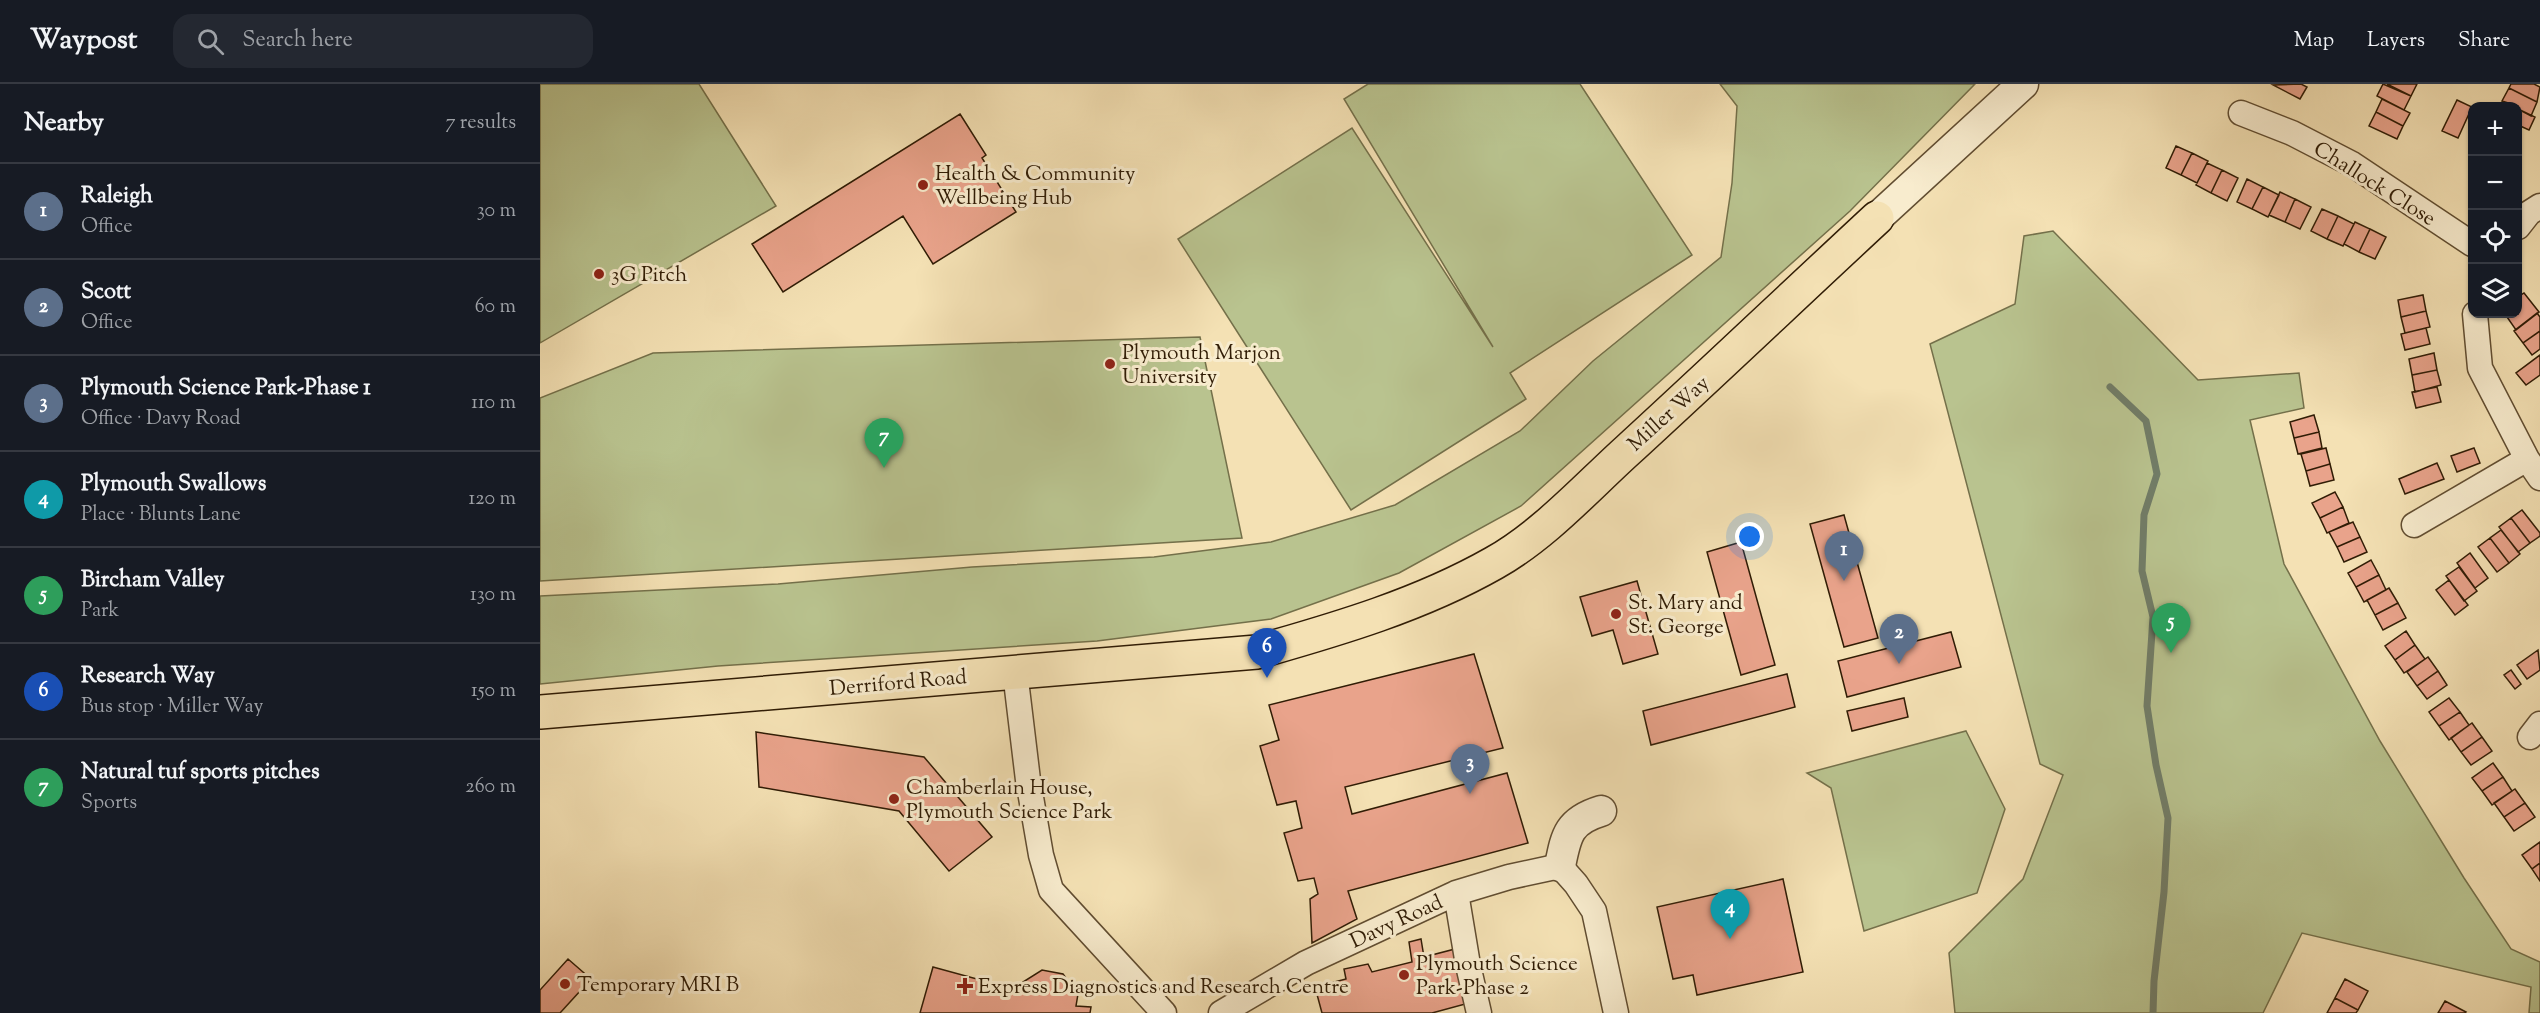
<!DOCTYPE html>
<meta charset="utf-8">
<style>
:root{--surface:#171b24;--page:#242831;--text:#f1f3f6;--muted:#9ea1a6;--line:#363941;--accent:#c59692}
body{margin:0;font-family:"Sorts Mill Goudy",serif;background:var(--page);color:var(--text)}
.controls{position:absolute;right:18px;top:18px;display:grid;overflow:hidden;border-radius:12px;box-shadow:0 2px 4px #0004}
.controls button{width:54px;height:54px;display:grid;place-items:center;padding:0;border:0;border-bottom:2px solid var(--line);background:var(--surface);color:var(--text);font:30px sans-serif}
.you{position:absolute;left:1210px;top:453px;width:21px;height:21px;margin:-15px;border:4px solid #fff;border-radius:50%;background:#1a73e8;box-shadow:0 0 0 9px #1a73e833}
.badge{display:grid;place-items:center;width:39px;height:39px;border-radius:50%;background:var(--accent);color:#fff;font-size:20px;font-weight:700}
.pin{position:absolute;translate:-50% -50px;filter:drop-shadow(0 2px 3px #0008)}
.pin::after{content:'';position:absolute;top:32px;width:21px;height:18px;background:inherit;clip-path:polygon(0 0,100% 0,50% 100%)}
.list{margin:0;padding:0;list-style:none}
h2{display:flex;justify-content:space-between;align-items:center;height:78px;margin:0;padding:0 24px;font-size:26px}
h2 small{font-size:20px;font-weight:400;color:var(--muted)}
.list li{display:grid;grid-template-columns:39px 1fr auto;gap:18px;align-items:center;box-sizing:border-box;height:96px;padding:0 24px;border-top:2px solid var(--line)}
.list b{display:block;font-size:22px;white-space:nowrap}
.list p{margin:0;font-size:20px;white-space:nowrap;color:var(--muted)}
.list em{font-size:20px;font-style:normal;color:var(--muted)}
.icon{flex:none;width:33px;height:33px;fill:none;stroke:currentColor;stroke-width:2;stroke-linecap:round;stroke-linejoin:round}
.map{position:relative;flex:none;width:2000px;height:929px;overflow:hidden}
header{display:flex;align-items:center;gap:36px;box-sizing:border-box;height:84px;padding:0 30px;background:var(--surface);border-bottom:2px solid var(--line)}
header strong{font-size:28px}
nav{display:flex;gap:33px;margin-inline-start:auto;font-size:21px}
.search{width:420px;height:54px;background:var(--page);display:flex;align-items:center;gap:15px;box-sizing:border-box;padding:0 21px;border-radius:18px;color:var(--muted);font-size:22px}
main{display:flex}
aside{flex:1;background:var(--surface)}
.map>svg:first-child{display:block}
.green{fill:#b9c38f;stroke:#74704a;stroke-width:1.5}
.lines{fill:none;stroke-linecap:round;stroke-linejoin:round}
.stream{stroke:#717d68;stroke-width:7}
.building{fill:#e9a38b;stroke:#301c05;stroke-width:1.5}
.minor-casing{stroke:#614d31;stroke-width:27}
.tertiary-casing{stroke:#614d31;stroke-width:33}
.primary-casing{stroke:#301c05;stroke-width:36}
.minor{stroke:#f8ecce;stroke-width:24}
.tertiary{stroke:#f8ecce;stroke-width:30}
.primary{stroke:#f4e1b4;stroke-width:33}
.poi-dot{fill:#8f2418;stroke:#f8ecce;stroke-width:2}
.labels{text-anchor:middle;stroke-width:6;stroke-linejoin:round;paint-order:stroke}
.poi-label{font-size:21px;fill:#301c05;stroke:#f8ecce;text-anchor:start}
.street-label{font-size:21px;fill:#301c05;stroke:#f8ecce}
</style>
<header>
<strong>Waypost</strong>
<div class="search"><svg class="icon" aria-label="search" viewBox="0 0 24 24"><circle cx="10" cy="10" r="6"/><path d="M15 15l6 6"/></svg>Search here</div>
<nav><a>Map</a><a>Layers</a><a>Share</a></nav>
</header>
<main>
<aside>
<h2>Nearby<small>7 results</small></h2>
<ul class="list">
<li><span class="badge" style="background:#5c6f8a">1</span><div><b>Raleigh</b><p>Office</p></div><em>30 m</em></li>
<li><span class="badge" style="background:#5c6f8a">2</span><div><b>Scott</b><p>Office</p></div><em>60 m</em></li>
<li><span class="badge" style="background:#5c6f8a">3</span><div><b>Plymouth Science Park-Phase 1</b><p>Office · Davy Road</p></div><em>110 m</em></li>
<li><span class="badge" style="background:#0f9aa8">4</span><div><b>Plymouth Swallows</b><p>Place · Blunts Lane</p></div><em>120 m</em></li>
<li><span class="badge" style="background:#2e9e5b">5</span><div><b>Bircham Valley</b><p>Park</p></div><em>130 m</em></li>
<li><span class="badge" style="background:#1a4fb4">6</span><div><b>Research Way</b><p>Bus stop · Miller Way</p></div><em>150 m</em></li>
<li><span class="badge" style="background:#2e9e5b">7</span><div><b>Natural tuf sports pitches</b><p>Sports</p></div><em>260 m</em></li>
</ul>
</aside>
<div class="map">
<svg width="2000" height="929" viewBox="0 0 2000 929">
<rect width="100%" height="100%" fill="#f4e1b4"/>
<filter id="stains"><feTurbulence type="fractalNoise" baseFrequency=".00333" numOctaves="4"/><feColorMatrix values="0 0 0 0 .2 0 0 0 0 .09 0 0 0 0 .02 0 0 0 .5 -.17"/></filter>
<radialGradient id="worn" r=".72"><stop offset=".6" stop-color="#630" stop-opacity="0"/><stop offset="1" stop-color="#630" stop-opacity=".3"/></radialGradient>
<path class="green" d="M 0,0 L 159,0 L 236,122 L 0,259 Z
M 828,0 L 1040,0 L 1152,171 L 970,289 L 986,315 L 811,426 L 638,155 L 812,44 L 953,263 L 804,15 Z
M 1180,0 L 1435,0 L 1310,127 L 981,422 L 859,489 L 731,535 L 557,557 L 178,582 L 0,600 L 0,512 L 238,500 L 432,483 L 614,473 L 731,458 L 855,421 L 980,347 L 1053,277 L 1181,173 L 1192,99 L 1197,22 Z
M 1513,147 L 1658,296 L 1759,289 L 1764,324 L 1710,336 L 1744,480 L 1840,657 L 1924,794 L 1971,865 L 2000,878 L 2000,929 L 1989,929 L 1991,903 L 1762,849 L 1723,929 L 1415,929 L 1409,869 L 1483,795 L 1523,691 L 1500,680 L 1390,260 L 1475,220 L 1484,152 Z
M 660,253 L 702,454 L 0,497 L 0,314 L 113,269 Z
M 1426,647 L 1465,725 L 1437,809 L 1324,847 L 1291,704 L 1267,689 Z"/>
<g class="lines">
<path class="stream" d="M 1570,303 L 1606,337 L 1617,390 L 1604,431 L 1602,487 L 1613,533 L 1607,622 L 1616,681 L 1628,734 L 1624,808 L 1614,897 L 1613,929"/>
</g>
<path class="building" d="M 1761,0 L 1767,3 L 1760,15 L 1733,1 Z
M 1843,0 L 1871,12 L 1864,26 L 1837,12 Z
M 1847,0 L 1877,0 L 1871,12 Z
M 1971,0 L 1994,0 L 2000,3 L 1997,18 L 1969,4 Z
M 1969,4 L 1997,18 L 1991,32 L 1978,25 L 1978,22 L 1962,17 Z
M 1842,15 L 1870,29 L 1863,42 L 1836,28 Z
M 1917,16 L 1932,23 L 1918,54 L 1902,47 Z
M 1978,25 L 1995,33 L 1989,46 L 1978,41 Z
M 1836,28 L 1863,42 L 1857,55 L 1829,42 Z
M 420,30 L 446,71 L 442,74 L 476,128 L 393,180 L 363,132 L 243,208 L 212,160 Z
M 1636,62 L 1652,69 L 1641,91 L 1626,84 Z
M 1652,69 L 1668,77 L 1657,99 L 1641,91 Z
M 1667,79 L 1682,86 L 1671,109 L 1656,101 Z
M 1682,86 L 1698,94 L 1687,117 L 1671,109 Z
M 1707,95 L 1723,103 L 1712,125 L 1697,118 Z
M 1723,103 L 1739,111 L 1728,133 L 1712,125 Z
M 1740,108 L 1755,115 L 1745,138 L 1729,131 Z
M 1755,115 L 1771,123 L 1760,145 L 1745,138 Z
M 1782,125 L 1798,132 L 1787,155 L 1771,147 Z
M 1798,132 L 1814,140 L 1803,162 L 1787,155 Z
M 1815,138 L 1830,145 L 1819,168 L 1804,160 Z
M 1830,145 L 1846,153 L 1835,175 L 1819,168 Z
M 1984,209 L 1999,228 L 1976,246 L 1967,233 L 1972,230 L 1978,230 L 1978,213 Z
M 1883,211 L 1886,227 L 1861,233 L 1858,216 Z
M 1886,227 L 1890,243 L 1865,249 L 1861,233 Z
M 1997,229 L 2000,233 L 2000,247 L 1983,259 L 1974,247 Z
M 1886,244 L 1890,260 L 1865,266 L 1861,250 Z
M 2000,247 L 2000,265 L 1992,271 L 1983,259 Z
M 1894,269 L 1897,286 L 1872,291 L 1869,275 Z
M 2000,271 L 2000,291 L 1986,301 L 1976,289 Z
M 1897,286 L 1901,301 L 1875,308 L 1872,291 Z
M 1897,303 L 1901,318 L 1876,324 L 1872,308 Z
M 1774,331 L 1779,348 L 1754,354 L 1750,338 Z
M 1779,348 L 1782,364 L 1758,370 L 1754,354 Z
M 1786,364 L 1790,380 L 1766,387 L 1761,370 Z
M 1934,364 L 1940,379 L 1917,388 L 1911,372 Z
M 1897,379 L 1904,395 L 1865,410 L 1859,395 Z
M 1790,380 L 1794,396 L 1770,402 L 1766,387 Z
M 1795,408 L 1803,423 L 1780,434 L 1772,419 Z
M 1803,423 L 1809,439 L 1787,449 L 1780,434 Z
M 1982,426 L 2000,449 L 2000,452 L 1990,459 L 1971,434 Z
M 1304,431 L 1338,554 L 1304,563 L 1270,440 Z
M 1971,434 L 1990,459 L 1978,468 L 1959,443 Z
M 1813,438 L 1820,453 L 1797,463 L 1789,448 Z
M 1961,446 L 1980,470 L 1969,479 L 1950,454 Z
M 1820,453 L 1827,468 L 1804,478 L 1797,463 Z
M 1950,454 L 1969,479 L 1957,488 L 1938,463 Z
M 1201,458 L 1235,581 L 1201,591 L 1167,468 Z
M 1930,469 L 1948,494 L 1935,504 L 1917,479 Z
M 1831,476 L 1839,491 L 1816,503 L 1808,489 Z
M 1919,483 L 1937,507 L 1924,517 L 1906,492 Z
M 1839,491 L 1846,506 L 1824,518 L 1816,503 Z
M 1909,496 L 1928,521 L 1915,531 L 1896,506 Z
M 1097,497 L 1118,570 L 1083,580 L 1073,546 L 1052,552 L 1040,513 Z
M 1849,504 L 1858,519 L 1835,531 L 1827,516 Z
M 1858,519 L 1866,534 L 1843,546 L 1835,531 Z
M 1866,547 L 1875,561 L 1855,576 L 1845,562 Z
M 1411,548 L 1421,583 L 1307,613 L 1298,577 Z
M 1875,561 L 1885,575 L 1864,589 L 1855,576 Z
M 1998,566 L 2000,586 L 1987,595 L 1977,581 Z
M 934,570 L 963,664 L 805,703 L 812,730 L 967,689 L 988,759 L 808,807 L 817,835 L 772,859 L 770,815 L 778,810 L 774,794 L 758,797 L 744,749 L 762,744 L 756,717 L 737,721 L 720,662 L 739,656 L 729,621 Z
M 1888,573 L 1898,587 L 1877,602 L 1867,588 Z
M 1971,586 L 1981,600 L 1975,605 L 1964,591 Z
M 1898,587 L 1907,601 L 1887,615 L 1877,602 Z
M 1247,590 L 1255,623 L 1111,661 L 1103,627 Z
M 1364,614 L 1368,633 L 1312,647 L 1307,627 Z
M 1909,614 L 1920,628 L 1899,642 L 1889,628 Z
M 1920,628 L 1929,641 L 1909,656 L 1899,642 Z
M 1932,639 L 1942,653 L 1921,668 L 1911,654 Z
M 216,648 L 384,673 L 452,753 L 409,787 L 359,727 L 219,703 Z
M 1942,653 L 1952,667 L 1931,681 L 1921,668 Z
M 1953,679 L 1963,693 L 1942,707 L 1932,694 Z
M 1963,693 L 1972,707 L 1952,721 L 1942,707 Z
M 1975,705 L 1985,719 L 1964,733 L 1954,719 Z
M 1985,719 L 1995,733 L 1974,747 L 1964,733 Z
M 2000,758 L 2000,779 L 1992,785 L 1982,771 Z
M 2000,779 L 2000,797 L 1992,785 Z
M 1243,795 L 1263,888 L 1157,911 L 1153,891 L 1133,895 L 1117,823 Z
M 881,855 L 884,873 L 915,865 L 929,919 L 892,929 L 782,929 L 775,903 L 806,895 L 804,885 L 828,880 L 832,888 L 872,878 L 869,858 Z
M 28,875 L 51,895 L 20,929 L 0,929 L 0,906 Z
M 393,883 L 481,907 L 483,898 L 502,886 L 523,890 L 538,910 L 536,922 L 551,923 L 550,929 L 380,929 Z
M 1805,895 L 1828,907 L 1818,926 L 1795,914 Z
M 1795,914 L 1818,926 L 1816,929 L 1787,929 Z
M 1905,917 L 1926,928 L 1925,929 L 1898,929 Z"/>
<g class="lines">
<defs>
<path id="minor" d="M 1701,29 L 1752,49 L 1812,80 L 1932,160
M 1978,143 L 1989,129 L 2000,122
M 1935,230 L 1940,284 L 1987,375 L 2000,394
M 1874,441 L 1987,375
M 475,588 L 488,696 L 501,771 L 511,806 L 624,929
M 1990,653 L 2000,640
M 916,809 L 928,881 L 939,929
M 681,929 L 766,879 L 916,809 L 969,793 L 1020,782 L 1036,800 L 1054,827 L 1076,929"/>
<path id="tertiary" d="M 1337,134 L 1483,0
M 1020,782 C 1026,752 1028,737 1061,727"/>
<path id="primary" d="M 0,628 L 717,568 C 798,545 880,521 954,479 C 1004,451 1046,404 1088,366 C 1172,289 1254,211 1337,134"/>
</defs>
<use href="#minor" class="minor-casing"/>
<use href="#tertiary" class="tertiary-casing"/>
<use href="#primary" class="primary-casing"/>
<use href="#minor" class="minor"/>
<use href="#tertiary" class="tertiary"/>
<use href="#primary" class="primary"/>
</g>
<g class="poi-dot">
<circle cx="383" cy="101" r="6"/>
<circle cx="59" cy="190" r="6"/>
<circle cx="570" cy="280" r="6"/>
<circle cx="1076" cy="530" r="6"/>
<circle cx="354" cy="715" r="6"/>
<circle cx="864" cy="891" r="6"/>
<circle cx="25" cy="900" r="6"/>
<path d="M422 893h6v6h6v6h-6v6h-6v-6h-6v-6h6z"/>
</g>
<g class="labels">
<g class="poi-label">
<text x="395" y="96">Health &amp; Community<tspan x="395" dy="24">Wellbeing Hub</tspan></text>
<text x="71" y="197">3G Pitch</text>
<text x="582" y="275">Plymouth Marjon<tspan x="582" dy="24">University</tspan></text>
<text x="1088" y="525">St. Mary and<tspan x="1088" dy="24">St. George</tspan></text>
<text x="366" y="710">Chamberlain House,<tspan x="366" dy="24">Plymouth Science Park</tspan></text>
<text x="876" y="886">Plymouth Science<tspan x="876" dy="24">Park-Phase 2</tspan></text>
<text x="37" y="907">Temporary MRI B</text>
<text x="438" y="909">Express Diagnostics and Research Centre</text>
</g>
<g class="street-label">
<text transform="translate(1835 99) rotate(32)" y="7">Challock Close</text>
<text transform="translate(1128 329) rotate(-42)" y="7">Miller Way</text>
<text transform="translate(358 598) rotate(-5)" y="7">Derriford Road</text>
<text transform="translate(856 837) rotate(-25)" y="7">Davy Road</text>
</g>
</g>
<rect width="100%" height="100%" filter="url(#stains)"/>
<rect width="100%" height="100%" fill="url(#worn)"/>
</svg>
<div class="controls">
<button>+</button>
<button>−</button>
<button><svg class="icon" aria-label="locate" viewBox="0 0 24 24"><circle cx="12" cy="12" r="6"/><path d="M12 2v4M12 18v4M2 12h4M18 12h4"/></svg></button>
<button><svg class="icon" aria-label="layers" viewBox="0 0 24 24"><path d="M12 4l9 5-9 5-9-5zM3 14l9 5 9-5"/></svg></button>
</div>
<div class="you"></div>
<div class="pin badge" style="left:1304px;top:497px;background:#5c6f8a">1</div>
<div class="pin badge" style="left:1359px;top:580px;background:#5c6f8a">2</div>
<div class="pin badge" style="left:930px;top:710px;background:#5c6f8a">3</div>
<div class="pin badge" style="left:1190px;top:855px;background:#0f9aa8">4</div>
<div class="pin badge" style="left:1631px;top:569px;background:#2e9e5b">5</div>
<div class="pin badge" style="left:727px;top:594px;background:#1a4fb4">6</div>
<div class="pin badge" style="left:344px;top:384px;background:#2e9e5b">7</div>
</div>
</main>
